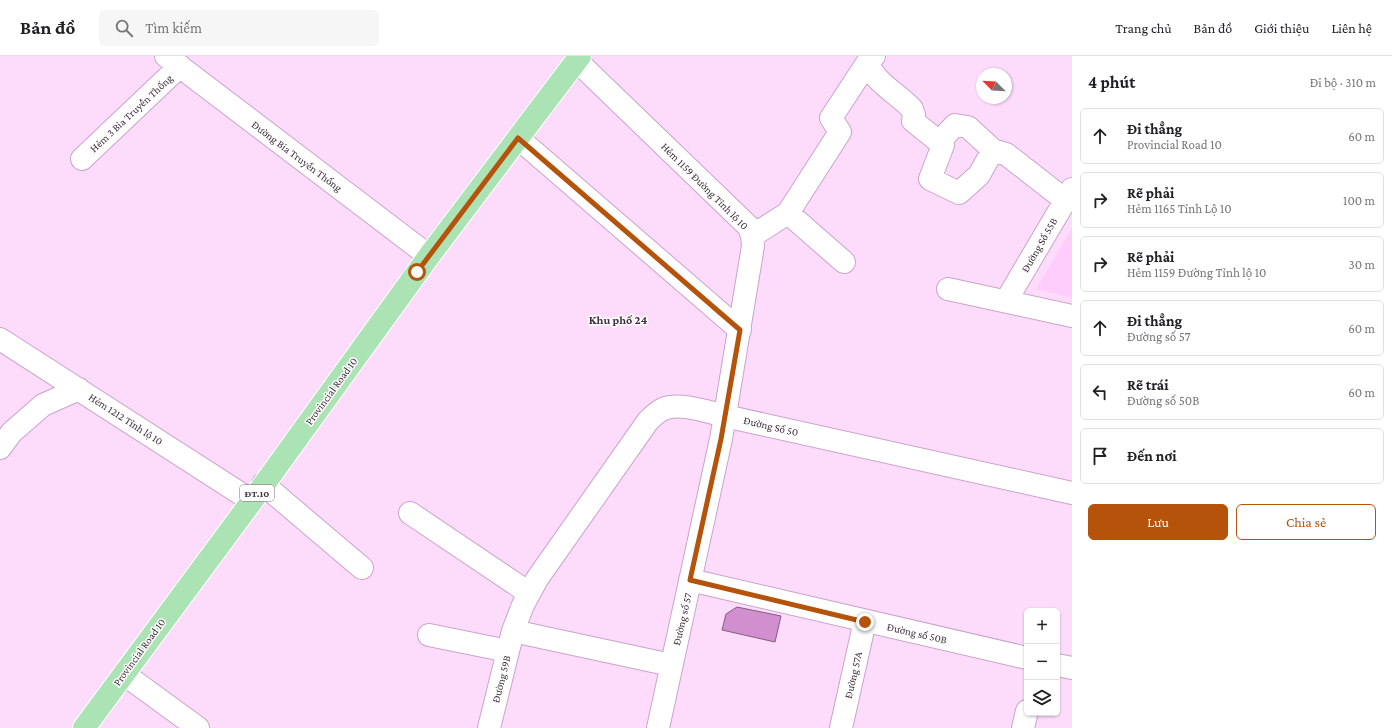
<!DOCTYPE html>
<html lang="vi">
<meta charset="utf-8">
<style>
:root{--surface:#fff;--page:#f6f6f6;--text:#202124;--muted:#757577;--line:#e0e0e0;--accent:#b45309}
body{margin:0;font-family:"Crimson Pro",serif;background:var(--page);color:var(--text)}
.controls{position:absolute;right:12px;bottom:12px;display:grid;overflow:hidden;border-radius:6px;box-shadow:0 1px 3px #0004}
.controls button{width:36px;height:36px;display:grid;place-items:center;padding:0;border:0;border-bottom:1px solid var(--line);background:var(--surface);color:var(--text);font:20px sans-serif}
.compass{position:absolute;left:976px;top:12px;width:36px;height:36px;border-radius:50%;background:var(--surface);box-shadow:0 1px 3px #0004;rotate:294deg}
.stop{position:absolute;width:12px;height:12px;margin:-9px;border:3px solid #b45309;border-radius:50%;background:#fff}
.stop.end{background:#b45309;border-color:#fff;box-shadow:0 1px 4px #0008}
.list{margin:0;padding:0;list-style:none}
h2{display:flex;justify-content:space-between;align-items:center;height:52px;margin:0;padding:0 16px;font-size:17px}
h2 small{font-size:13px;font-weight:400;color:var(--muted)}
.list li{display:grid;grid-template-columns:26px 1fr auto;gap:12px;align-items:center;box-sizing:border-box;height:56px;margin:0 8px 8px;padding:0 8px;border:1px solid var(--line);border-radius:6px}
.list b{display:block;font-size:15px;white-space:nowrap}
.list p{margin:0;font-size:13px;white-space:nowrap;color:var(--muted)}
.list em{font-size:13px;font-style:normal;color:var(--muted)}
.actions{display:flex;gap:8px;padding:12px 16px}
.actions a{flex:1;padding:9px 0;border:1px solid var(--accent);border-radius:6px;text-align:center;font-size:14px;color:var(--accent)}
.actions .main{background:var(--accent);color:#fff}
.icon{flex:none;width:22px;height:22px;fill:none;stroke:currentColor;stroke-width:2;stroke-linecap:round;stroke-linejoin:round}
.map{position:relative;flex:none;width:1072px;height:672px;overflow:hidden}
header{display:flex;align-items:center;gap:24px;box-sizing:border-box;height:56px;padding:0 20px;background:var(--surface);border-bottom:1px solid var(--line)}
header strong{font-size:19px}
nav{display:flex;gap:22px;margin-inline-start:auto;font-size:14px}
.search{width:280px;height:36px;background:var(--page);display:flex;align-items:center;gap:10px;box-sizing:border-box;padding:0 14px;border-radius:6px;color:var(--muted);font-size:15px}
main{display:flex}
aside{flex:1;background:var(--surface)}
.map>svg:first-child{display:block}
.built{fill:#fecdfc}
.building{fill:#d28fd0;stroke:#825d81}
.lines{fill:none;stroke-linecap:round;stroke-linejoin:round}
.minor-casing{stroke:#cba3ca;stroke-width:24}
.major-casing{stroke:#fff;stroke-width:24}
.minor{stroke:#fff;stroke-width:22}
.major{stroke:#ace3b5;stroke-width:22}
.route{stroke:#b45309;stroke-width:5}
.labels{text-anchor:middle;stroke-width:3;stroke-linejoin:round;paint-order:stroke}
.shield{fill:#fff;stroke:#796d78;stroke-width:1}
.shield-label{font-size:10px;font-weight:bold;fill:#3f2f3e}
.street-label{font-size:11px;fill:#3f2f3e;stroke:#fff}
.neighbourhood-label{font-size:12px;font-weight:bold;fill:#3f2f3e;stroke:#fff}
</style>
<header>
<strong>Bản đồ</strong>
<div class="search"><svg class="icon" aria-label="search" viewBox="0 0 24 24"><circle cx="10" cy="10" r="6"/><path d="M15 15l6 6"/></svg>Tìm kiếm</div>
<nav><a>Trang chủ</a><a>Bản đồ</a><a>Giới thiệu</a><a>Liên hệ</a></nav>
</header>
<main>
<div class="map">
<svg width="1072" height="672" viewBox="0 0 1072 672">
<rect width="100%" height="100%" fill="#fddbfb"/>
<path class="built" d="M 1072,172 L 1072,242 L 1036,233 Z"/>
<path class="building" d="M 737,551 L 781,560 L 775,586 L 722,574 L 726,558 Z"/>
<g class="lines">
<defs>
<path id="minor" d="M 166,0 L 429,200
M 874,0 L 867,7 C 878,29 896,36 912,53 L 914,59 L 913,65 L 943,89 L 930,123 L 959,137 L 979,119 L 993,94 L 1006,98 L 1065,144
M 577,5 L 749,171 L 752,180 L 753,190 L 721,383 L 658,672
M 518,82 L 740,274
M 940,85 L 955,69 L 968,71 L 993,94
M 82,103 L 180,10
M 788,157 L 844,206
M 752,180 L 788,157 L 840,76 L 831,62 L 867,7
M 948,233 L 1072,260
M 1006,245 L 1072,133
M 0,283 L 252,445
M 0,392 L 12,376 L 43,349 L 79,333
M 263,428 L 362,512
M 410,457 L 529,537
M 690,524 L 1027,602
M 513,575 L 671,609
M 429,579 L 508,595
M 1057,609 L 1072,612
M 124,618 L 198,672
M 489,672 L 513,575 L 523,549 L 537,523 L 648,365 C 652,361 657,356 663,353 C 680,346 708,356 725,360 L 1072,437
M 841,672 L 865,565
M 1023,672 L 1027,655"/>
<path id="major" d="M 84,672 L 252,445 L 429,200 L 580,0"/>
</defs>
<use href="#minor" class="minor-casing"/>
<use href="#major" class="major-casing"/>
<use href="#minor" class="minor"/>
<use href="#major" class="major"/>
</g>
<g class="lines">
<path class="route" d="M 417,216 L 518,82 L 740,274 L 721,383 L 690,524 L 865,566"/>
</g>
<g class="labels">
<rect class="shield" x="240" y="429" width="34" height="16" rx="3"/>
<g class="shield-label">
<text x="257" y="441">ĐT.10</text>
</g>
<g class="street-label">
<text transform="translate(131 57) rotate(-43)" y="4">Hẻm 3 Bia Truyền Thống</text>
<text transform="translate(297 100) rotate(37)" y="4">Đường Bia Truyền Thống</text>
<text transform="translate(705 130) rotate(45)" y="4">Hẻm 1159 Đường Tỉnh lộ 10</text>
<text transform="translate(1039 189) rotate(-60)" y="4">Đường Số 55B</text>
<text transform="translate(331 335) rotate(-54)" y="4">Provincial Road 10</text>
<text transform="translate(126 363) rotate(33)" y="4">Hẻm 1212 Tỉnh lộ 10</text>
<text transform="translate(771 370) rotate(13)" y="4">Đường Số 50</text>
<text transform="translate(682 563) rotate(-77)" y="4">Đường số 57</text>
<text transform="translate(917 577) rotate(13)" y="4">Đường số 50B</text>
<text transform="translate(139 596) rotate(-54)" y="4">Provincial Road 10</text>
<text transform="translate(853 619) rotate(-77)" y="4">Đường 57A</text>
<text transform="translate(501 623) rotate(-76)" y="4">Đường 59B</text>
</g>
<g class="neighbourhood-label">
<text x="618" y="268">Khu phố 24</text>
</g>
</g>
</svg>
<div class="controls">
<button>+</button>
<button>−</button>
<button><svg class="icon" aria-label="layers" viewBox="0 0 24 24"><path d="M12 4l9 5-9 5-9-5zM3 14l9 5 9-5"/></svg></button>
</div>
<svg class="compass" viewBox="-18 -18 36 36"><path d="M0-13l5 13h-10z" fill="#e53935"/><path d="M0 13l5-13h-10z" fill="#757577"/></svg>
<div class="stop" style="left:417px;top:216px"></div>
<div class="stop end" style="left:865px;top:566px"></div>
</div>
<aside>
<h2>4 phút<small>Đi bộ · 310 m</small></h2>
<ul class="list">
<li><svg class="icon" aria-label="ahead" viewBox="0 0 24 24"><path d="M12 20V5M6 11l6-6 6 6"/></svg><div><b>Đi thẳng</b><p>Provincial Road 10</p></div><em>60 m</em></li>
<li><svg class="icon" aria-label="right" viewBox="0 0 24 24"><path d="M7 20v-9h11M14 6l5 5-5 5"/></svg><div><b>Rẽ phải</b><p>Hẻm 1165 Tỉnh Lộ 10</p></div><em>100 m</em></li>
<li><svg class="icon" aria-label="right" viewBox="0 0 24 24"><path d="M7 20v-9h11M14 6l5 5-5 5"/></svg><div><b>Rẽ phải</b><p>Hẻm 1159 Đường Tỉnh lộ 10</p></div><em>30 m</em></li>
<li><svg class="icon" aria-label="ahead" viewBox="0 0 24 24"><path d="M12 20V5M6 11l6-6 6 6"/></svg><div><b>Đi thẳng</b><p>Đường số 57</p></div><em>60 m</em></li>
<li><svg class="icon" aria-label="left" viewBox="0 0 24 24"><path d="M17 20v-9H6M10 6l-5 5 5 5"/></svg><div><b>Rẽ trái</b><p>Đường số 50B</p></div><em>60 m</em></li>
<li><svg class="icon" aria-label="arrive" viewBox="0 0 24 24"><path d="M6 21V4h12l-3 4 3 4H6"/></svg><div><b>Đến nơi</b></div></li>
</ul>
<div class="actions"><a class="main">Lưu</a><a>Chia sẻ</a></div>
</aside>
</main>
